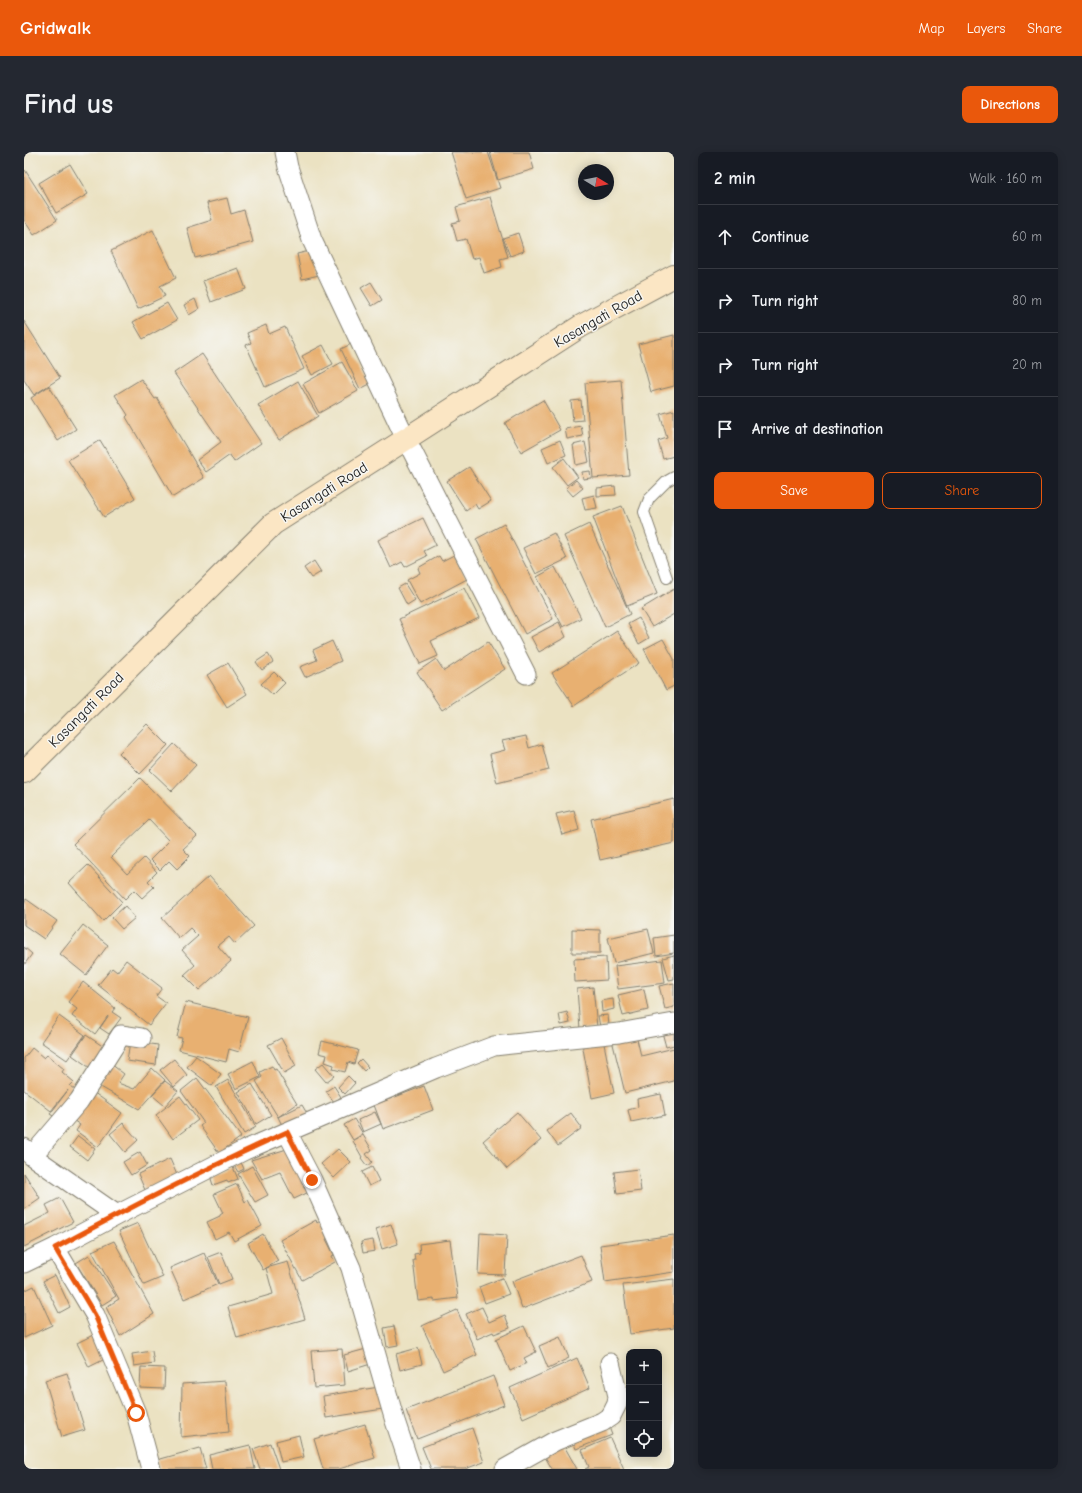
<!DOCTYPE html>
<meta charset="utf-8">
<style>
:root{--surface:#171b24;--page:#242831;--text:#f1f3f6;--muted:#9ea1a6;--line:#363941;--accent:#ea580c}
body{margin:0;font-family:"Comic Neue",sans-serif;background:var(--page);color:var(--text)}
.controls{position:absolute;right:12px;bottom:12px;display:grid;overflow:hidden;border-radius:8px;box-shadow:0 2px 10px #0003}
.controls button{width:36px;height:36px;display:grid;place-items:center;padding:0;border:0;border-bottom:1px solid var(--line);background:var(--surface);color:var(--text);font:20px sans-serif}
.compass{position:absolute;left:554px;top:12px;width:36px;height:36px;border-radius:50%;background:var(--surface);box-shadow:0 2px 10px #0003;rotate:100deg}
.stop{position:absolute;width:12px;height:12px;margin:-9px;border:3px solid #ea580c;border-radius:50%;background:#fff}
.stop.end{background:#ea580c;border-color:#fff;box-shadow:0 1px 4px #0008}
.list{margin:0;padding:0;list-style:none}
h2{display:flex;justify-content:space-between;align-items:center;height:52px;margin:0;padding:0 16px;font-size:17px}
h2 small{font-size:13px;font-weight:400;color:var(--muted)}
.list li{display:grid;grid-template-columns:26px 1fr auto;gap:12px;align-items:center;box-sizing:border-box;height:64px;padding:0 16px;border-top:1px solid var(--line)}
.list b{display:block;font-size:15px;white-space:nowrap}
.list em{font-size:13px;font-style:normal;color:var(--muted)}
.actions{display:flex;gap:8px;padding:12px 16px}
.actions a{flex:1;padding:9px 0;border:1px solid var(--accent);border-radius:8px;text-align:center;font-size:14px;color:var(--accent)}
.actions .main{background:var(--accent);color:#fff}
.icon{flex:none;width:22px;height:22px;fill:none;stroke:currentColor;stroke-width:2;stroke-linecap:round;stroke-linejoin:round}
.map{position:relative;flex:none;width:650px;height:1317px;overflow:hidden;border-radius:8px}
header{display:flex;align-items:center;gap:24px;box-sizing:border-box;height:56px;padding:0 20px;background:var(--accent);color:#fff}
header strong{font-size:19px}
nav{display:flex;gap:22px;margin-inline-start:auto;font-size:14px}
.intro{display:flex;align-items:center;justify-content:space-between;box-sizing:border-box;height:96px;padding:0 24px}
h1{margin:0;font-size:28px}
.button{padding:10px 18px;border-radius:8px;background:var(--accent);color:#fff;font-size:14px;font-weight:700}
main{display:flex;gap:24px;padding:0 24px}
aside{flex:1;background:var(--surface);border-radius:8px;box-shadow:0 2px 10px #0003}
.map>svg:first-child{display:block}
.building{fill:#e8b071}
.lines{fill:none;stroke-linecap:round;stroke-linejoin:round}
.lane-casing{stroke:#847f6f;stroke-width:12}
.street-casing{stroke:#847f6f;stroke-width:21}
.secondary-casing{stroke:#847f6f;stroke-width:24}
.lane{stroke:#fff;stroke-width:10}
.street{stroke:#fff;stroke-width:19}
.secondary{stroke:#fbe6c4;stroke-width:22}
.route{stroke:#ea580c;stroke-width:5}
.labels{text-anchor:middle;stroke-width:3;stroke-linejoin:round;paint-order:stroke}
.street-label{font-size:15px;fill:#1c1c1c;stroke:#f6f6f2}
</style>
<header>
<strong>Gridwalk</strong>
<nav><a>Map</a><a>Layers</a><a>Share</a></nav>
</header>
<div class="intro"><h1>Find us</h1><a class="button">Directions</a></div>
<main>
<div class="map">
<svg width="650" height="1317" viewBox="0 0 650 1317">
<rect width="100%" height="100%" fill="#f6f6f2"/>
<filter id="ink" filterUnits="userSpaceOnUse"><feTurbulence type="fractalNoise" baseFrequency=".025" numOctaves="2"/><feDisplacementMap in="SourceGraphic" scale="8" xChannelSelector="R" yChannelSelector="G"/><feConvolveMatrix kernelMatrix="1 2 1 2 8 2 1 2 1" color-interpolation-filters="sRGB"/></filter>
<filter id="wash" filterUnits="userSpaceOnUse"><feTurbulence type="fractalNoise" baseFrequency=".012" numOctaves="4" result="noise"/><feDisplacementMap in="SourceGraphic" scale="16" xChannelSelector="R" yChannelSelector="G"/><feGaussianBlur stdDeviation="0.9" result="paint"/><feColorMatrix in="noise" values="0 0 0 0 0 0 0 0 0 0 0 0 0 0 0 0 0 1.4 0 .05"/><feComposite in="paint" operator="in"/></filter>
<g filter="url(#wash)">
<rect width="100%" height="100%" fill="#ebe2c2"/>
<g id="blocks">
<path class="building" d="M 427,0 L 464,0 L 476,36 L 442,47 Z
M 466,0 L 505,0 L 510,17 L 474,28 Z
M 46,12 L 64,42 L 32,61 L 15,31 Z
M 1,18 L 33,68 L 10,83 L 0,68 L 0,19 Z
M 466,45 L 484,105 L 476,107 L 478,115 L 460,121 L 455,105 L 448,107 L 442,87 L 433,89 L 428,71 L 436,69 L 432,55 Z
M 203,46 L 207,62 L 220,58 L 229,90 L 171,106 L 163,76 L 188,68 L 183,51 Z
M 129,78 L 152,126 L 136,134 L 141,144 L 114,157 L 87,99 Z
M 494,81 L 500,99 L 486,104 L 479,86 Z
M 290,98 L 295,123 L 278,127 L 273,102 Z
M 214,116 L 222,137 L 187,150 L 179,129 Z
M 347,130 L 358,148 L 348,154 L 337,136 Z
M 171,147 L 175,157 L 165,163 L 160,153 Z
M 143,151 L 153,168 L 119,187 L 109,170 Z
M 0,169 L 36,226 L 10,243 L 0,228 Z
M 242,173 L 245,182 L 261,175 L 280,217 L 241,235 L 222,193 L 227,191 L 223,181 Z
M 650,183 L 650,234 L 627,240 L 614,192 Z
M 327,192 L 346,232 L 336,237 L 317,197 Z
M 299,193 L 309,212 L 288,223 L 278,204 Z
M 178,202 L 237,291 L 210,310 L 206,303 L 182,320 L 173,308 L 197,290 L 150,221 Z
M 318,210 L 334,239 L 295,261 L 279,232 Z
M 117,227 L 131,247 L 133,246 L 180,326 L 149,345 L 102,265 L 104,263 L 91,243 Z
M 597,228 L 605,323 L 569,326 L 561,231 Z
M 274,229 L 294,264 L 255,288 L 234,253 Z
M 25,234 L 52,277 L 34,289 L 7,246 Z
M 519,248 L 536,278 L 497,300 L 481,271 Z
M 557,248 L 559,268 L 549,269 L 547,249 Z
M 650,258 L 650,304 L 639,307 L 634,289 L 643,286 L 636,262 Z
M 557,274 L 559,284 L 543,287 L 541,277 Z
M 76,288 L 111,346 L 80,365 L 44,308 Z
M 536,288 L 542,303 L 524,311 L 518,296 Z
M 561,290 L 565,310 L 552,313 L 549,293 Z
M 540,306 L 554,325 L 543,333 L 529,315 Z
M 445,315 L 467,349 L 454,357 L 451,352 L 442,359 L 423,329 Z
M 566,319 L 567,326 L 559,327 L 558,320 Z
M 552,328 L 559,336 L 549,344 L 542,336 Z
M 591,334 L 592,343 L 573,344 L 573,336 Z
M 570,343 L 573,356 L 561,358 L 558,346 Z
M 598,354 L 633,442 L 603,454 L 569,365 Z
M 399,366 L 412,393 L 400,399 L 403,404 L 381,415 L 378,410 L 367,416 L 354,388 Z
M 480,372 L 529,467 L 501,482 L 452,387 Z
M 565,372 L 606,462 L 581,475 L 540,384 Z
M 530,381 L 543,407 L 512,422 L 499,396 Z
M 430,403 L 443,427 L 396,452 L 383,428 L 396,421 L 394,416 L 415,404 L 418,409 Z
M 290,409 L 297,420 L 287,426 L 280,416 Z
M 531,415 L 557,466 L 539,475 L 513,425 Z
M 381,432 L 391,448 L 383,453 L 374,436 Z
M 440,436 L 455,466 L 407,489 L 414,504 L 396,512 L 375,467 Z
M 650,437 L 650,462 L 628,475 L 617,457 Z
M 615,466 L 625,486 L 615,492 L 604,472 Z
M 535,470 L 542,485 L 515,500 L 507,485 Z
M 593,479 L 615,511 L 550,554 L 528,521 Z
M 639,487 L 650,507 L 650,534 L 642,538 L 620,497 Z
M 308,489 L 317,509 L 281,525 L 276,515 L 293,508 L 289,498 Z
M 464,490 L 481,517 L 418,558 L 393,520 L 412,507 L 420,519 Z
M 244,502 L 249,510 L 238,518 L 232,510 Z
M 204,511 L 223,542 L 203,555 L 183,523 Z
M 250,520 L 261,531 L 249,543 L 237,532 Z
M 123,572 L 144,593 L 116,622 L 95,601 Z
M 502,584 L 505,596 L 518,592 L 525,618 L 473,631 L 466,602 L 481,598 L 478,589 Z
M 150,592 L 172,613 L 148,639 L 126,618 Z
M 116,626 L 173,684 L 159,697 L 166,704 L 153,717 L 145,709 L 136,718 L 126,708 L 145,689 L 125,668 L 87,705 L 103,722 L 120,706 L 133,720 L 124,729 L 130,735 L 118,746 L 110,738 L 101,747 L 49,692 Z
M 650,647 L 650,691 L 576,708 L 567,667 Z
M 550,658 L 555,678 L 538,683 L 532,662 Z
M 64,713 L 98,750 L 79,769 L 45,731 Z
M 185,724 L 230,774 L 211,792 L 205,785 L 194,794 L 207,809 L 175,838 L 160,823 L 171,813 L 158,798 L 174,784 L 166,776 L 155,786 L 138,766 Z
M 2,747 L 33,769 L 20,787 L 0,773 L 0,751 Z
M 101,754 L 111,766 L 98,777 L 88,766 Z
M 59,773 L 84,793 L 62,823 L 36,802 Z
M 548,777 L 576,778 L 576,801 L 548,801 Z
M 624,777 L 630,801 L 590,811 L 584,786 Z
M 650,783 L 650,801 L 632,804 L 630,786 Z
M 0,795 L 8,802 L 0,813 Z
M 650,803 L 650,827 L 645,828 L 639,806 Z
M 582,805 L 583,828 L 551,830 L 550,807 Z
M 102,808 L 138,836 L 132,844 L 142,851 L 125,873 L 74,833 L 88,816 L 93,820 Z
M 638,808 L 641,831 L 594,837 L 591,814 Z
M 59,830 L 91,856 L 88,860 L 97,866 L 85,882 L 76,876 L 84,864 L 71,882 L 48,864 L 53,857 L 44,850 Z
M 650,831 L 650,855 L 641,857 L 635,834 Z
M 569,835 L 573,875 L 556,877 L 553,837 Z
M 620,837 L 624,858 L 599,864 L 594,843 Z
M 589,847 L 590,857 L 578,860 L 577,849 Z
M 162,850 L 224,865 L 215,900 L 205,897 L 202,910 L 155,898 L 158,886 L 153,885 Z
M 543,860 L 546,871 L 537,873 L 535,862 Z
M 584,863 L 585,874 L 576,875 L 574,864 Z
M 35,864 L 61,883 L 43,908 L 17,890 Z
M 650,877 L 650,893 L 642,895 L 638,880 Z
M 62,883 L 83,897 L 69,918 L 48,903 Z
M 612,883 L 617,904 L 650,896 L 650,929 L 601,941 L 588,888 Z
M 257,886 L 272,914 L 260,921 L 244,893 Z
M 579,887 L 590,941 L 568,946 L 558,891 Z
M 106,889 L 134,893 L 132,913 L 103,909 Z
M 298,889 L 334,898 L 330,912 L 324,910 L 321,920 L 309,917 L 310,913 L 301,910 L 303,903 L 295,901 Z
M 8,896 L 20,906 L 23,903 L 40,917 L 38,920 L 50,930 L 46,934 L 55,941 L 35,968 L 26,962 L 44,938 L 27,959 L 0,938 L 0,906 Z
M 172,904 L 197,922 L 188,934 L 163,915 Z
M 150,907 L 163,923 L 150,935 L 136,918 Z
M 337,907 L 344,915 L 340,919 L 333,911 Z
M 229,909 L 236,925 L 212,937 L 204,922 Z
M 299,911 L 310,924 L 302,930 L 291,917 Z
M 87,912 L 100,922 L 94,931 L 110,937 L 128,916 L 141,928 L 115,957 L 75,934 Z
M 248,914 L 250,918 L 252,917 L 273,952 L 254,965 L 232,929 L 238,925 L 236,920 Z
M 324,924 L 331,931 L 321,942 L 314,935 Z
M 173,926 L 217,985 L 195,1001 L 176,974 L 180,971 L 157,939 Z
M 204,928 L 232,975 L 220,982 L 192,935 Z
M 141,929 L 154,939 L 141,954 L 128,943 Z
M 228,932 L 247,963 L 232,972 L 214,940 Z
M 310,934 L 317,945 L 310,950 L 302,939 Z
M 400,934 L 409,958 L 359,977 L 350,953 Z
M 69,940 L 98,961 L 74,995 L 52,979 L 56,973 L 49,968 Z
M 637,942 L 641,963 L 607,970 L 604,958 L 614,955 L 613,947 Z
M 156,944 L 174,968 L 149,987 L 132,963 Z
M 278,953 L 285,965 L 260,977 L 254,965 Z
M 351,960 L 357,972 L 339,980 L 334,968 Z
M 493,960 L 517,988 L 483,1017 L 459,989 Z
M 547,961 L 558,976 L 534,994 L 523,979 Z
M 330,967 L 339,982 L 329,988 L 320,973 Z
M 99,971 L 114,988 L 101,1000 L 86,982 Z
M 339,983 L 348,998 L 342,1002 L 348,1010 L 343,1014 L 337,1006 L 338,1005 L 329,989 Z
M 54,984 L 71,997 L 63,1008 L 46,995 Z
M 263,997 L 285,1040 L 270,1047 L 256,1020 L 238,1027 L 227,1008 Z
M 314,997 L 327,1010 L 310,1026 L 297,1012 Z
M 116,1000 L 123,1013 L 107,1023 L 99,1010 Z
M 215,1006 L 220,1017 L 214,1020 L 208,1010 Z
M 146,1007 L 153,1023 L 121,1038 L 114,1022 Z
M 228,1014 L 244,1043 L 231,1050 L 214,1022 Z
M 209,1015 L 214,1027 L 204,1031 L 203,1028 L 189,1033 L 186,1024 Z
M 348,1015 L 355,1029 L 345,1034 L 338,1020 Z
M 614,1017 L 617,1039 L 593,1042 L 590,1020 Z
M 0,1021 L 16,1046 L 0,1057 Z
M 213,1032 L 221,1050 L 224,1048 L 238,1074 L 210,1089 L 205,1080 L 191,1087 L 183,1070 L 196,1064 L 196,1063 L 199,1061 L 190,1042 Z
M 36,1046 L 49,1070 L 0,1095 L 0,1074 L 26,1061 L 22,1053 Z
M 292,1068 L 293,1071 L 296,1069 L 304,1086 L 302,1087 L 310,1103 L 308,1104 L 311,1110 L 278,1128 L 256,1088 Z
M 114,1071 L 139,1125 L 120,1133 L 95,1079 Z
M 367,1072 L 374,1092 L 358,1097 L 352,1077 Z
M 456,1081 L 483,1083 L 481,1123 L 454,1122 Z
M 239,1082 L 254,1109 L 239,1118 L 224,1091 Z
M 650,1083 L 650,1120 L 581,1130 L 576,1093 Z
M 349,1088 L 351,1099 L 339,1101 L 337,1090 Z
M 426,1088 L 434,1146 L 410,1149 L 410,1147 L 394,1149 L 389,1108 L 391,1108 L 390,1102 L 396,1101 L 395,1092 Z
M 90,1089 L 130,1162 L 96,1184 L 82,1155 L 95,1147 L 68,1099 Z
M 197,1100 L 208,1127 L 195,1132 L 184,1105 Z
M 180,1101 L 194,1132 L 160,1147 L 146,1116 Z
M 65,1103 L 92,1144 L 78,1153 L 52,1111 Z
M 557,1103 L 568,1130 L 498,1157 L 488,1129 Z
M 264,1110 L 281,1167 L 213,1186 L 204,1155 L 249,1142 L 242,1116 Z
M 31,1123 L 46,1155 L 35,1161 L 19,1129 Z
M 478,1126 L 485,1142 L 461,1151 L 455,1135 Z
M 650,1127 L 650,1176 L 606,1182 L 599,1133 Z
M 10,1134 L 28,1173 L 0,1186 L 0,1139 Z
M 458,1155 L 465,1170 L 481,1163 L 486,1176 L 470,1182 L 469,1180 L 453,1187 L 442,1162 Z
M 433,1158 L 453,1203 L 419,1219 L 398,1174 Z
M 370,1174 L 374,1193 L 363,1195 L 360,1176 Z
M 500,1174 L 512,1200 L 500,1206 L 503,1211 L 486,1219 L 472,1187 Z
M 71,1182 L 83,1206 L 65,1215 L 53,1191 Z
M 536,1185 L 545,1206 L 524,1216 L 515,1194 Z
M 346,1196 L 350,1211 L 324,1219 L 320,1203 Z
M 394,1196 L 398,1212 L 376,1218 L 372,1202 Z
M 318,1197 L 321,1233 L 290,1236 L 287,1199 Z
M 128,1199 L 130,1211 L 110,1214 L 108,1202 Z
M 553,1206 L 566,1236 L 499,1266 L 486,1236 Z
M 117,1215 L 141,1216 L 140,1237 L 116,1236 Z
M 43,1221 L 61,1278 L 38,1285 L 21,1228 Z
M 469,1224 L 480,1253 L 393,1287 L 382,1258 Z
M 201,1229 L 205,1280 L 157,1285 L 158,1232 Z
M 355,1235 L 359,1257 L 302,1266 L 299,1244 Z
M 583,1270 L 588,1283 L 552,1297 L 547,1284 Z
M 341,1272 L 351,1306 L 315,1317 L 299,1317 L 290,1287 Z
M 448,1276 L 460,1310 L 441,1317 L 407,1317 L 398,1295 Z
M 275,1283 L 280,1305 L 257,1310 L 252,1289 Z
M 586,1286 L 600,1317 L 561,1317 L 565,1315 L 558,1298 Z
M 246,1291 L 255,1317 L 236,1317 L 229,1297 Z
M 539,1292 L 553,1317 L 528,1317 L 520,1303 Z
M 226,1293 L 231,1317 L 188,1317 L 185,1303 Z
M 176,1296 L 182,1317 L 136,1317 L 133,1308 Z"/>
</g>
</g>
<g filter="url(#ink)">
<use href="#blocks" fill-opacity="0" stroke="#847f6f" stroke-width="1"/>
<g class="lines">
<defs>
<path id="lane" d="M 643,426 L 620,360 L 625,347 L 643,329 L 650,325"/>
<path id="street" d="M 261,0 L 264,15 L 288,88 L 382,287 L 502,522
M 263,980 L 288,1028 L 327,1116 L 371,1269 L 387,1317
M 0,996 L 8,1004 L 93,1063
M 8,1004 L 55,949 L 97,883 L 117,886
M 31,1096 L 71,1163 L 112,1261 L 127,1317
M 0,1111 L 31,1096 L 93,1063 L 221,998 L 412,916 L 470,894 L 595,881 L 650,871
M 481,1317 L 531,1289 L 578,1270 L 587,1264 L 593,1252 L 594,1244 L 586,1211"/>
<path id="secondary" d="M 0,620 L 249,372 L 382,287 L 557,174 L 650,124"/>
</defs>
<use href="#lane" class="lane-casing"/>
<use href="#street" class="street-casing"/>
<use href="#secondary" class="secondary-casing"/>
<use href="#lane" class="lane"/>
<use href="#street" class="street"/>
<use href="#secondary" class="secondary"/>
</g>
</g>
<g class="lines" filter="url(#ink)">
<path class="route" d="M 112,1261 L 71,1163 L 31,1096 C 107,1055 184,1015 263,980 L 288,1028"/>
</g>
<g class="labels">
<g class="street-label">
<text transform="translate(574 167) rotate(-30)" y="5">Kasangati Road</text>
<text transform="translate(300 340) rotate(-32)" y="5">Kasangati Road</text>
<text transform="translate(62 558) rotate(-45)" y="5">Kasangati Road</text>
</g>
</g>
</svg>
<div class="controls">
<button>+</button>
<button>−</button>
<button><svg class="icon" aria-label="locate" viewBox="0 0 24 24"><circle cx="12" cy="12" r="6"/><path d="M12 2v4M12 18v4M2 12h4M18 12h4"/></svg></button>
</div>
<svg class="compass" viewBox="-18 -18 36 36"><path d="M0-13l5 13h-10z" fill="#e53935"/><path d="M0 13l5-13h-10z" fill="#9ea1a6"/></svg>
<div class="stop" style="left:112px;top:1261px"></div>
<div class="stop end" style="left:288px;top:1028px"></div>
</div>
<aside>
<h2>2 min<small>Walk · 160 m</small></h2>
<ul class="list">
<li><svg class="icon" aria-label="ahead" viewBox="0 0 24 24"><path d="M12 20V5M6 11l6-6 6 6"/></svg><div><b>Continue</b></div><em>60 m</em></li>
<li><svg class="icon" aria-label="right" viewBox="0 0 24 24"><path d="M7 20v-9h11M14 6l5 5-5 5"/></svg><div><b>Turn right</b></div><em>80 m</em></li>
<li><svg class="icon" aria-label="right" viewBox="0 0 24 24"><path d="M7 20v-9h11M14 6l5 5-5 5"/></svg><div><b>Turn right</b></div><em>20 m</em></li>
<li><svg class="icon" aria-label="arrive" viewBox="0 0 24 24"><path d="M6 21V4h12l-3 4 3 4H6"/></svg><div><b>Arrive at destination</b></div></li>
</ul>
<div class="actions"><a class="main">Save</a><a>Share</a></div>
</aside>
</main>
